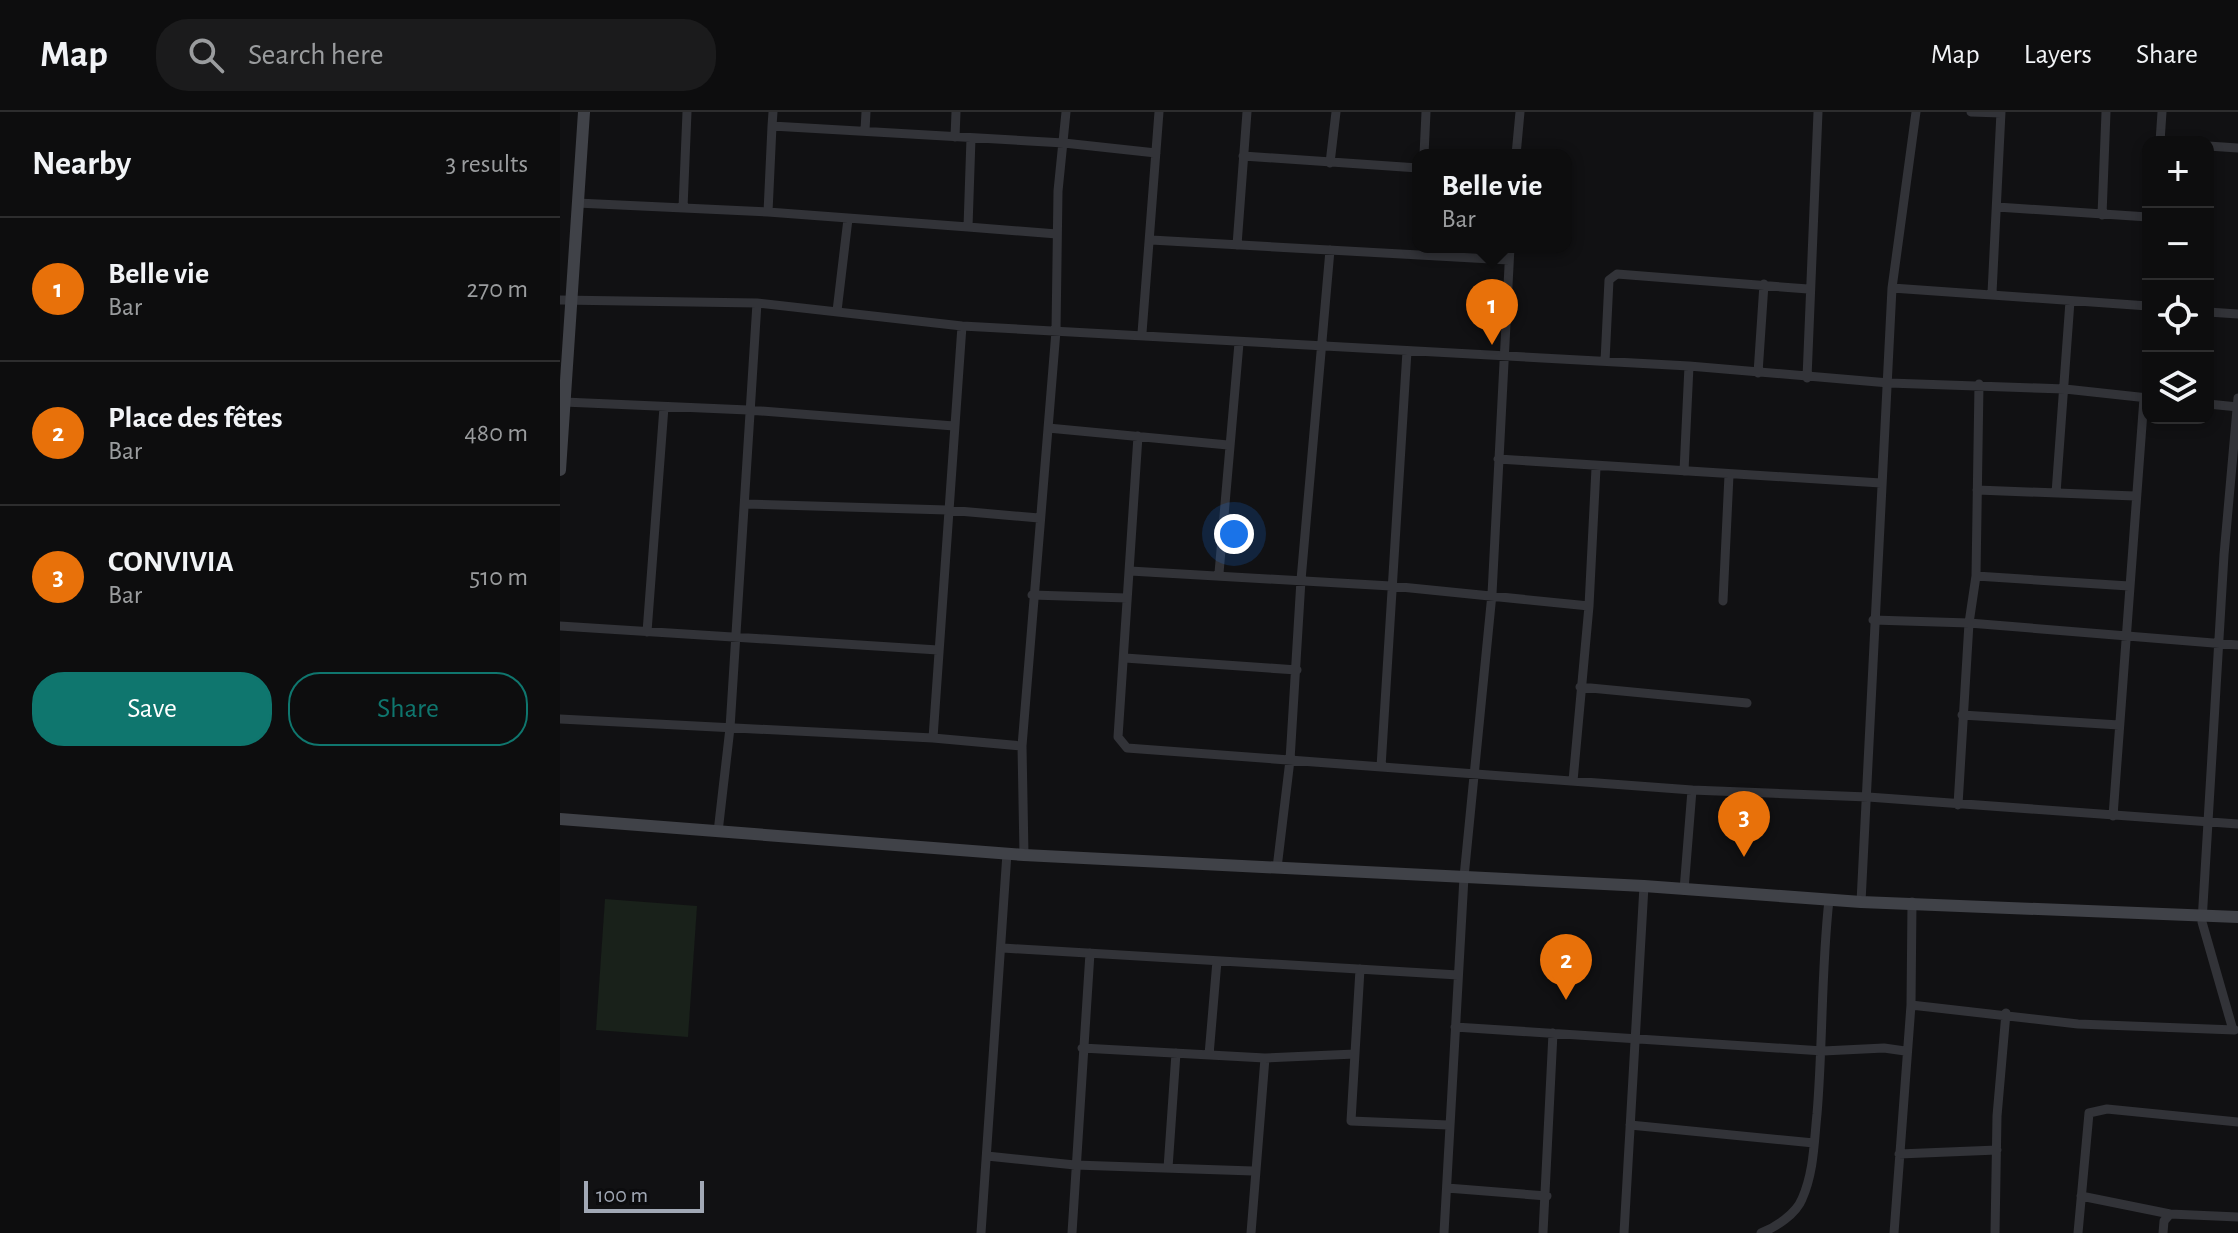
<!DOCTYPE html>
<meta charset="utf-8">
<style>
:root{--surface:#0d0d0e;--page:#1b1b1c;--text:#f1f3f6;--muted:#9a9c9e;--line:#2d2d2e;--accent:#0f766e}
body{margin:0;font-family:"Alegreya Sans",sans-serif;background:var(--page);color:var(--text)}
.controls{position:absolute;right:24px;top:24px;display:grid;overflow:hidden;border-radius:16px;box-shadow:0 4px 12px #0003}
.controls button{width:72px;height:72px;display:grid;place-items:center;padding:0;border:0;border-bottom:2px solid var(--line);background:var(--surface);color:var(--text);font:40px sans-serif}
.scale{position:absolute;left:24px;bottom:20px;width:120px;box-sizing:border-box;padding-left:8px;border:4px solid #a1a8b5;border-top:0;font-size:22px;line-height:28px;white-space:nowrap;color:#a1a8b5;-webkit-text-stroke:6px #0c0c0e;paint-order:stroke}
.you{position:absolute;left:674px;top:422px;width:28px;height:28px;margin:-20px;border:6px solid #fff;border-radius:50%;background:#1a73e8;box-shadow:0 0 0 12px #1a73e833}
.badge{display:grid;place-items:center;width:52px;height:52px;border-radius:50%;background:var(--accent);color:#fff;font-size:26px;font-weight:700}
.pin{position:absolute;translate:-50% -66px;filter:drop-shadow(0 2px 4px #0008)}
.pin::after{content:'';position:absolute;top:42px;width:28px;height:24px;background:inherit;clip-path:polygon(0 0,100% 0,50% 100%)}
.popup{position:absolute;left:852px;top:37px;width:160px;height:104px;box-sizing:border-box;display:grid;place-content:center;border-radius:16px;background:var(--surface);filter:drop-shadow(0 2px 6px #0005);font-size:26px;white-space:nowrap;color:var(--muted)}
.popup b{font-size:30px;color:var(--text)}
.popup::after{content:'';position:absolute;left:50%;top:100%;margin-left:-16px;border:16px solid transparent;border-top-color:var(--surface)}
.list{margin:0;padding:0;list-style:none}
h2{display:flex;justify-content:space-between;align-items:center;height:104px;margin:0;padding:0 32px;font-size:34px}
h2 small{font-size:26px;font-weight:400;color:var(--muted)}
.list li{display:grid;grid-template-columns:52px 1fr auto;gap:24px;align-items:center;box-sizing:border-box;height:144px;padding:0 32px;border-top:2px solid var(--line)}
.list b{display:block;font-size:30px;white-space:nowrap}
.list p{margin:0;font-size:26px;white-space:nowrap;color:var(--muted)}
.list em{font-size:26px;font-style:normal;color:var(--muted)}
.actions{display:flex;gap:16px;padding:24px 32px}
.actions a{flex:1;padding:18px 0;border:2px solid var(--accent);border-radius:32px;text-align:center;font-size:28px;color:var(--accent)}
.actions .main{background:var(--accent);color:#fff}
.icon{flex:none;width:44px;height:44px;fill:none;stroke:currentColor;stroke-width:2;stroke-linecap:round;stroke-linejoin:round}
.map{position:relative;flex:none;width:1678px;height:1121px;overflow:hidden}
header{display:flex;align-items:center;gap:48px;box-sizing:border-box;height:112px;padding:0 40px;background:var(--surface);border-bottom:2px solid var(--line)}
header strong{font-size:38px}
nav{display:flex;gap:44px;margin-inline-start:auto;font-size:28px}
.search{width:560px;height:72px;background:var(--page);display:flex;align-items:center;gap:20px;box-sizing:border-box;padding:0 28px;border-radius:32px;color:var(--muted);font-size:30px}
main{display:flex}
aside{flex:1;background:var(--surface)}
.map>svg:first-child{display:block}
.green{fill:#19211a}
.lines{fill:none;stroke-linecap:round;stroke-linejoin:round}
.street{stroke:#323338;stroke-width:9}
.secondary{stroke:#404248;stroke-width:12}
</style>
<header>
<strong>Map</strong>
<div class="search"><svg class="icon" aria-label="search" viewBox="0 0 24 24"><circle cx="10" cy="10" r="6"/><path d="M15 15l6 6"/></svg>Search here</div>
<nav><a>Map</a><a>Layers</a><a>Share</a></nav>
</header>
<main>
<aside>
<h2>Nearby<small>3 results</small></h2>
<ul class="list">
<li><span class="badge" style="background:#e8710a">1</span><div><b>Belle vie</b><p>Bar</p></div><em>270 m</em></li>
<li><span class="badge" style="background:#e8710a">2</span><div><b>Place des fêtes</b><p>Bar</p></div><em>480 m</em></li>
<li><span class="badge" style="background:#e8710a">3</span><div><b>CONVIVIA</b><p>Bar</p></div><em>510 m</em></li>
</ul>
<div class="actions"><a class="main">Save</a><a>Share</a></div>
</aside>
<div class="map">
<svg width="1678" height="1121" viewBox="0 0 1678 1121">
<rect width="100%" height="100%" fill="#111113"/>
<path class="green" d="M 45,787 L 137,794 L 128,925 L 36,918 Z"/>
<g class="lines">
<path class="street" d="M 213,0 L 212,14 L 504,31 L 596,41
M 1411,0 L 1441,1
M 212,14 L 208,100 L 408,115
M 305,18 L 306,0
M 395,25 L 396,0
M 411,26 L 408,115 L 497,122
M 1600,30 L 1602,0
M 1648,34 L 1678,36
M 864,43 L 866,0
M 956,43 L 960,0
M 683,44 L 858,56
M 770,51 L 776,0
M 17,91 L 208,100
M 1437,95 L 1588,105
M 123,96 L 127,0
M 1542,103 L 1546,0
M 591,128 L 949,148
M 677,133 L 687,0
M 1332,176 L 1588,194
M 1432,181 L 1441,0
M 0,188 L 197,191 L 402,214 L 1129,254 L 1329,271 L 1505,277 L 1588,286
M 277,199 L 288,107
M 1648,200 L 1678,202
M 582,221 L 599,0
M 1045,249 L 1049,168 L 1057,162 L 1248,177
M 1198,261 L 1204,172
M 1247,266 L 1258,0
M 4,290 L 188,298 L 394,314
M 1648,292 L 1678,295
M 488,316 L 668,333
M 578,324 L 558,625 L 567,636 L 1132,678 L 1308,685 L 1678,712
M 938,347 L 1321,371
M 1124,359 L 1129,254
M 1417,378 L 1575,384
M 1496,381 L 1510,189
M 185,392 L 387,398 L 479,406
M 570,459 L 831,474 L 1029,494
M 659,461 L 679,231
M 1416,464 L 1569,474
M 472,483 L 567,486
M 1163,489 L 1169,363
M 1313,508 L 1409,511 L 1678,533
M 0,514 L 378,538
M 87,520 L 104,295
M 565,546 L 737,558
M 1020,575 L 1187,591
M 1402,603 L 1559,613
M 0,607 L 373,626 L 462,634
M 373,626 L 402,214
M 821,655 L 847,239
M 1013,669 L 1029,494 L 1036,356
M 1398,693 L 1409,511 L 1416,464 L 1419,272
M 1553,704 L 1584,286
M 158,720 L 170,616 L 197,191
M 464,743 L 462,634 L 496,219 L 498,79 L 506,0
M 717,756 L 730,648 L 741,468 L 770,138
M 1124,778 L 1132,678
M 1301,790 L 1332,176 L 1356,0
M 443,836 L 898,863
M 800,857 L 791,1009 L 888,1013
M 1351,893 L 1518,912 L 1675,918
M 895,915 L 1263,939 L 1324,936 L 1345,939
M 1673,918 L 1642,810 L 1664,443 L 1678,286
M 522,936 L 705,946 L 795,942
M 649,943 L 657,849
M 1070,1013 L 1254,1031
M 1339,1042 L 1437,1038
M 427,1044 L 515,1053 L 693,1059
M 608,1056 L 616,941
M 887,1076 L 987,1084
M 1521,1084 L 1610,1102 L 1678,1105
M 421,1121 L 447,741
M 512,1121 L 530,841
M 691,1121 L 705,946
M 884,1121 L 904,765 L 932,482 L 950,135
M 983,1121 L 993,921
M 1064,1121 L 1084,774
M 1201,1121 C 1216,1115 1236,1102 1242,1087 C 1254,1060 1254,1030 1257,1002 C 1263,931 1261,859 1269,788
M 1334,1121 L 1351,893 L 1352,790
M 1435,1121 L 1437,1004 L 1446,901
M 1518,1121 L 1529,1001 L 1547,997 L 1678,1010
M 1603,1121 L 1604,1109 L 1610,1102"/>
<path class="secondary" d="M 0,358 L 24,0
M 0,707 L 464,743 L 1084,774 L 1301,790 L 1678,805"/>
</g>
</svg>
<div class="controls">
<button>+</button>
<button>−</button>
<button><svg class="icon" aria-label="locate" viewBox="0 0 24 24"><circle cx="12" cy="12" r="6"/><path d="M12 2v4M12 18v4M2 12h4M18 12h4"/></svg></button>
<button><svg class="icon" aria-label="layers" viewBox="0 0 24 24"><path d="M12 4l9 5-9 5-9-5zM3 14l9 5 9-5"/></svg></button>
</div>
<div class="scale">100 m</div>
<div class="you"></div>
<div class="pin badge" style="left:932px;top:233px;background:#e8710a">1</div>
<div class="popup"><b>Belle vie</b>Bar</div>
<div class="pin badge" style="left:1006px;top:888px;background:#e8710a">2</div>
<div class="pin badge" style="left:1184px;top:745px;background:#e8710a">3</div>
</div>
</main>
